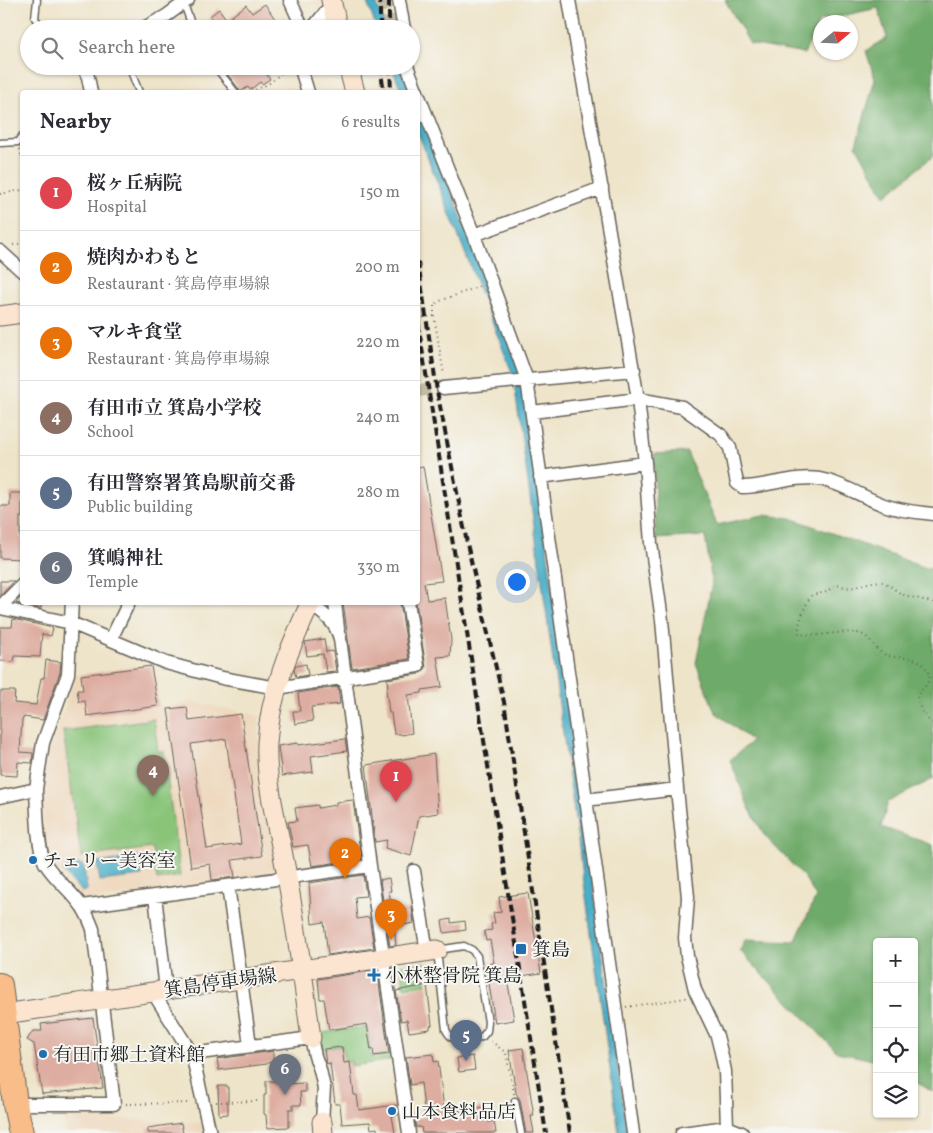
<!DOCTYPE html>
<meta charset="utf-8">
<style>
:root{--surface:#fff;--page:#f2f2f3;--text:#2b2b33;--muted:#7c7c81;--line:#e1e1e2;--accent:#0f766e}
body{margin:0;font-family:Vollkorn,"Noto Serif JP",serif;background:var(--page);color:var(--text)}
.controls{position:absolute;right:15px;bottom:15px;display:grid;overflow:hidden;border-radius:5px;box-shadow:0 1px 4px #0004}
.controls button{width:45px;height:45px;display:grid;place-items:center;padding:0;border:0;border-bottom:1px solid var(--line);background:var(--surface);color:var(--text);font:25px sans-serif}
.compass{position:absolute;left:813px;top:15px;width:45px;height:45px;border-radius:50%;background:var(--surface);box-shadow:0 1px 4px #0004;rotate:71deg}
.you{position:absolute;left:516px;top:581px;width:18px;height:18px;margin:-12px;border:4px solid #fff;border-radius:50%;background:#1a73e8;box-shadow:0 0 0 8px #1a73e833}
.badge{display:grid;place-items:center;width:32px;height:32px;border-radius:50%;background:var(--accent);color:#fff;font-size:16px;font-weight:700}
.pin{position:absolute;translate:-50% -41px;filter:drop-shadow(0 1px 2px #0008)}
.pin::after{content:'';position:absolute;top:26px;width:18px;height:15px;background:inherit;clip-path:polygon(0 0,100% 0,50% 100%)}
.list{margin:0;padding:0;list-style:none}
h2{display:flex;justify-content:space-between;align-items:center;height:65px;margin:0;padding:0 20px;font-size:21px}
h2 small{font-size:16px;font-weight:400;color:var(--muted)}
.list li{display:grid;grid-template-columns:32px 1fr auto;gap:15px;align-items:center;box-sizing:border-box;height:75px;padding:0 20px;border-top:1px solid var(--line)}
.list b{display:block;font-size:19px;white-space:nowrap}
.list p{margin:0;font-size:16px;white-space:nowrap;color:var(--muted)}
.list em{font-size:16px;font-style:normal;color:var(--muted)}
.icon{flex:none;width:28px;height:28px;fill:none;stroke:currentColor;stroke-width:2;stroke-linecap:round;stroke-linejoin:round}
.map{position:relative;flex:none;width:933px;height:1133px;overflow:hidden}
.search{position:absolute;background:var(--surface);box-shadow:0 1px 4px #0004;left:20px;top:20px;width:400px;height:55px;display:flex;align-items:center;gap:12px;box-sizing:border-box;padding:0 18px;border-radius:28px;color:var(--muted);font-size:19px}
.panel{position:absolute;background:var(--surface);box-shadow:0 1px 4px #0004;left:20px;top:90px;width:400px;height:515px;border-radius:5px}
.map>svg:first-child{display:block}
.built{fill:#eed7bb}
.green{fill:#89c479;stroke:#52704a}
.forest{fill:#6eaa69;stroke:#456342}
.water{fill:#49aec8;stroke:#326572}
.building{fill:#deada1;fill-rule:evenodd}
.lines{fill:none;stroke-linecap:round;stroke-linejoin:round}
.street-tunnel{stroke:#c4bca6;stroke-width:12;stroke-dasharray:12 6;stroke-linecap:butt}
.lane-casing{stroke:#666259;stroke-width:9}
.street-casing{stroke:#666259;stroke-width:15}
.secondary-casing{stroke:#666259;stroke-width:21}
.highway-casing{stroke:#666259;stroke-width:26}
.path{stroke:#666259;stroke-width:2;stroke-dasharray:1 4;stroke-linecap:butt}
.lane{stroke:#fff;stroke-width:6}
.street{stroke:#fff;stroke-width:12}
.secondary{stroke:#fce5d0;stroke-width:19}
.highway{stroke:#f8bd89;stroke-width:24}
.rail{stroke:#1c1c1c;stroke-width:4;stroke-dasharray:8 4;stroke-linecap:butt}
.poi-dot{fill:#1f6fb2;stroke:#f6f6f2;stroke-width:2}
.labels{text-anchor:middle;stroke-width:4;stroke-linejoin:round;paint-order:stroke}
.poi-label{font-size:19px;fill:#1c1c1c;stroke:#f6f6f2;text-anchor:start}
.street-label{font-size:19px;fill:#1c1c1c;stroke:#f6f6f2}
</style>
<div class="map">
<svg width="933" height="1133" viewBox="0 0 933 1133">
<rect width="100%" height="100%" fill="#f6f6f2"/>
<filter id="ink" filterUnits="userSpaceOnUse"><feTurbulence type="fractalNoise" baseFrequency=".02" numOctaves="2"/><feDisplacementMap in="SourceGraphic" scale="10" xChannelSelector="R" yChannelSelector="G"/><feConvolveMatrix kernelMatrix="1 2 1 2 8 2 1 2 1" color-interpolation-filters="sRGB"/></filter>
<filter id="wash" filterUnits="userSpaceOnUse"><feTurbulence type="fractalNoise" baseFrequency=".0096" numOctaves="4" result="noise"/><feDisplacementMap in="SourceGraphic" scale="20" xChannelSelector="R" yChannelSelector="G"/><feGaussianBlur stdDeviation="1.12" result="paint"/><feColorMatrix in="noise" values="0 0 0 0 0 0 0 0 0 0 0 0 0 0 0 0 0 1.4 0 .05"/><feComposite in="paint" operator="in"/></filter>
<g filter="url(#wash)">
<rect width="100%" height="100%" fill="#eee4c9"/>
<path class="built" d="M 154,664 L 159,707 L 194,702 L 260,716 L 259,734 L 279,874 L 88,901 L 79,895 L 50,862 L 45,848 L 42,782 L 47,759 L 76,675 Z
M 63,1117 L 202,1123 L 204,1133 L 66,1133 Z"/>
<path class="green" d="M 154,719 L 158,751 L 164,751 L 180,876 L 157,880 L 152,848 L 81,857 L 63,731 Z
M 424,962 L 426,984 L 404,987 L 401,965 Z
M 367,1027 L 371,1057 L 392,1054 L 392,1060 L 351,1066 L 351,1061 L 345,1062 L 342,1046 L 323,1049 L 321,1033 Z"/>
<path class="forest" d="M 725,0 L 933,0 L 933,156 L 885,196 L 856,145 L 875,79 L 866,51 L 887,38 L 878,8 L 819,21 L 804,54 L 750,44 Z
M 687,452 L 717,525 L 763,515 L 791,518 L 926,568 L 933,569 L 933,779 L 888,802 L 881,827 L 933,845 L 933,1092 L 914,1081 L 914,942 L 877,942 L 877,1061 L 837,1052 L 740,951 L 745,940 L 795,942 L 816,897 L 805,878 L 765,836 L 749,808 L 730,760 L 752,741 L 715,712 L 696,663 L 712,583 L 705,536 L 656,539 L 654,454 Z"/>
<path class="water" d="M 366,0 L 375,0 L 387,29 L 377,29 Z
M 391,66 L 403,66 L 413,92 L 402,92 Z
M 418,104 L 518,365 L 539,489 L 627,1133 L 619,1133 L 513,375 L 418,133 Z
M 139,857 L 142,876 L 100,881 L 97,863 Z
M 75,864 L 82,865 L 84,869 L 87,888 L 87,890 L 82,892 L 63,871 L 66,867 Z"/>
<g id="blocks">
<path class="building" d="M 265,4 L 279,25 L 274,29 L 198,29 L 212,18 L 210,16 L 219,9 L 227,20 L 246,5 L 252,13 Z
M 229,66 L 260,66 L 270,79 L 262,84 L 260,82 L 250,90 L 248,87 L 240,92 L 239,89 L 224,70 Z
M 423,466 L 442,581 L 424,583 L 427,600 L 445,598 L 451,640 L 450,656 L 437,657 L 442,687 L 422,690 L 422,693 L 408,695 L 412,733 L 402,735 L 401,734 L 394,734 L 391,713 L 389,713 L 386,689 L 388,688 L 387,679 L 419,674 L 426,668 L 416,602 L 418,467 Z
M 10,493 L 22,493 L 22,517 L 20,517 L 20,537 L 22,537 L 22,559 L 0,558 L 0,506 L 10,506 Z
M 0,581 L 14,581 L 0,596 Z
M 22,596 L 22,602 L 42,602 L 41,608 L 16,603 Z
M 343,602 L 400,602 L 409,659 L 352,668 Z
M 13,619 L 53,628 L 51,636 L 42,634 L 40,657 L 15,656 L 14,662 L 0,661 L 0,627 L 12,627 Z
M 324,639 L 326,652 L 333,651 L 336,671 L 326,672 L 323,654 L 307,656 L 305,642 Z
M 46,660 L 61,662 L 60,672 L 43,720 L 24,717 L 23,719 L 22,719 L 20,752 L 33,753 L 32,763 L 18,762 L 17,776 L 0,775 L 0,691 L 15,691 L 14,703 L 36,705 L 41,678 L 44,678 Z
M 306,664 L 308,675 L 296,677 L 294,670 L 296,666 Z
M 151,666 L 158,706 L 87,716 L 85,701 L 79,702 L 77,690 L 83,690 L 81,675 Z
M 338,687 L 340,704 L 311,707 L 313,721 L 295,724 L 293,711 L 300,711 L 298,693 Z
M 187,707 L 189,721 L 241,714 L 262,856 L 232,860 L 235,877 L 212,880 L 210,864 L 191,867 L 168,709 ZM 226,739 L 241,844 L 207,849 L 191,744 Z
M 345,739 L 347,751 L 311,756 L 313,772 L 282,776 L 278,746 L 298,743 L 298,745 Z
M 434,754 L 438,813 L 419,816 L 411,856 L 385,848 L 387,840 L 375,842 L 366,765 Z
M 353,800 L 361,859 L 312,866 L 308,845 L 293,847 L 288,822 L 297,821 L 295,808 L 318,805 L 318,808 L 336,805 L 336,802 Z
M 363,875 L 366,896 L 355,897 L 357,919 L 369,917 L 374,948 L 328,955 L 324,922 L 312,924 L 309,883 Z
M 389,878 L 391,891 L 389,891 L 392,911 L 412,908 L 414,923 L 394,927 L 396,945 L 390,946 L 380,880 Z
M 528,893 L 541,973 L 507,978 L 514,1020 L 495,1023 L 486,964 L 494,963 L 490,940 L 486,941 L 484,931 L 492,930 L 491,924 L 495,923 L 493,913 L 501,912 L 499,897 Z
M 451,919 L 451,923 L 465,921 L 466,930 L 444,933 L 442,921 Z
M 377,970 L 389,1054 L 374,1056 L 373,1049 L 371,1050 L 367,1024 L 329,1030 L 324,999 L 320,999 L 318,979 Z
M 427,985 L 432,1025 L 430,1026 L 430,1029 L 409,1032 L 407,1020 L 401,1021 L 396,991 Z
M 93,1018 L 103,1088 L 42,1094 L 34,1044 L 27,1040 L 33,1031 L 42,1031 L 41,1024 Z
M 342,1047 L 344,1063 L 350,1062 L 354,1095 L 357,1095 L 359,1110 L 396,1105 L 398,1115 L 392,1116 L 395,1133 L 378,1133 L 377,1128 L 371,1129 L 370,1122 L 342,1124 L 340,1104 L 335,1104 L 330,1063 L 326,1064 L 324,1049 Z
M 523,1048 L 534,1116 L 531,1116 L 534,1133 L 526,1133 L 520,1100 L 516,1093 L 509,1050 Z
M 273,1051 L 273,1062 L 267,1063 L 267,1064 L 219,1070 L 217,1059 Z
M 433,1054 L 434,1062 L 438,1061 L 444,1109 L 451,1108 L 452,1112 L 485,1107 L 488,1122 L 494,1121 L 496,1133 L 422,1133 L 421,1127 L 416,1127 L 415,1118 L 425,1117 L 421,1083 L 410,1085 L 406,1057 Z
M 473,1056 L 475,1070 L 459,1072 L 457,1058 Z
M 266,1081 L 282,1081 L 282,1084 L 305,1083 L 305,1092 L 300,1092 L 301,1105 L 293,1105 L 293,1109 L 289,1109 L 289,1127 L 267,1128 L 266,1115 L 264,1114 L 264,1095 L 266,1095 Z
M 218,1086 L 228,1086 L 228,1114 L 219,1115 Z
M 181,1123 L 183,1133 L 148,1133 L 148,1128 Z"/>
</g>
</g>
<g filter="url(#ink)">
<use href="#blocks" fill-opacity="0" stroke="#666259" stroke-width="1"/>
<g class="lines">
<path class="street-tunnel" d="M 381,0 L 393,29
M 418,391 L 443,388"/>
<defs>
<path id="lane" d="M 37,0 L 35,18 L 42,29
M 184,4 L 193,29
M 129,66 L 139,92
M 215,66 L 235,92
M 0,143 L 19,142 L 22,136
M 464,946 L 472,950 L 477,956 L 488,1022 L 487,1031 L 482,1037 C 467,1039 454,1046 446,1030 L 437,950 Z
M 515,1101 L 521,1133"/>
<path id="street" d="M 290,0 L 303,29
M 399,0 L 404,29
M 569,0 L 638,399 L 682,407 L 721,435 L 730,448 L 737,483 L 742,487 C 767,487 794,475 819,479 C 842,483 862,497 884,505 C 900,511 916,512 933,514
M 142,29 L 166,16 L 188,0
M 312,29 L 332,4
M 83,66 L 88,77 L 91,92
M 300,66 L 308,92
M 407,66 L 417,92
M 418,94 L 474,235 L 527,380 L 633,1133
M 474,235 L 602,188
M 0,251 L 22,271
M 443,388 L 634,370
M 532,412 L 638,399 L 645,463
M 540,477 L 645,463 L 651,543 L 662,620 L 677,789
M 335,602 L 338,629
M 310,604 C 324,614 336,622 340,639 L 370,866 L 409,1133
M 0,607 L 22,585
M 0,608 L 71,623 L 166,663 L 222,678 L 277,688 L 418,666 L 408,602
M 111,639 L 129,602
M 0,797 L 36,789 L 43,743 L 68,674 L 72,602
M 585,800 L 677,789 L 688,897 L 685,938 L 687,956 L 695,990 L 717,1036 L 721,1052 L 725,1071 L 727,1127
M 414,871 L 427,952
M 228,886 L 250,1045
M 155,896 L 166,989
M 82,906 L 370,866
M 152,991 L 192,1054 L 311,1038 L 315,1056 L 320,1070 L 324,1088 L 322,1122
M 192,1054 L 210,1133
M 15,1104 L 114,1104 L 93,929 C 90,921 87,914 83,908 C 72,891 55,880 45,863 C 37,847 37,809 36,789
M 682,1133 L 727,1127 L 742,1133"/>
<path id="secondary" d="M 331,0 L 338,29
M 348,66 L 355,92
M 0,316 L 22,313
M 311,602 C 290,647 270,693 267,743 C 265,787 280,833 287,877 C 297,930 304,984 311,1038
M 4,1014 L 437,950
M 322,1122 L 323,1133"/>
<path id="highway" d="M 0,985 L 15,1104 L 21,1133"/>
</defs>
<use href="#lane" class="lane-casing"/>
<use href="#street" class="street-casing"/>
<use href="#secondary" class="secondary-casing"/>
<use href="#highway" class="highway-casing"/>
<path class="path" d="M 251,92 L 270,83 L 289,66
M 20,149 L 22,159
M 0,194 L 22,190
M 13,245 L 22,243
M 434,316 L 444,375
M 418,318 L 434,316 L 434,305 L 440,301 L 480,286
M 933,603 C 923,599 912,598 902,594 C 895,591 889,583 882,582 C 866,579 855,593 840,585 L 832,587 L 827,592 L 812,595 C 806,602 797,624 799,634 C 819,638 838,630 857,633 C 872,635 872,649 884,654 C 904,662 919,651 930,675 L 928,683 L 917,695 C 918,705 924,719 933,723
M 626,1007 L 686,998
M 491,1041 L 506,1053 L 514,1094
M 216,1102 L 261,1101
M 126,1104 L 191,1103"/>
<use href="#lane" class="lane"/>
<use href="#street" class="street"/>
<use href="#secondary" class="secondary"/>
<use href="#highway" class="highway"/>
<path class="rail" d="M 389,0 L 389,29
M 380,29 L 380,0
M 380,66 L 384,92
M 390,66 L 391,92
M 418,262 L 437,391 L 468,548 L 504,702 L 570,1133
M 418,323 L 546,1133"/>
</g>
</g>
<g class="poi-dot">
<circle cx="33" cy="860" r="5"/>
<rect x="515" y="943" width="12" height="12" rx="2.5"/>
<path d="M371.5 967.5h5v5h5v5h-5v5h-5v-5h-5v-5h5z"/>
<circle cx="43" cy="1054" r="5"/>
<circle cx="392" cy="1111" r="5"/>
</g>
<g class="labels">
<g class="poi-label">
<text x="43" y="867">チェリー美容室</text>
<text x="532" y="956">箕島</text>
<text x="385" y="982">小林整骨院 箕島</text>
<text x="53" y="1061">有田市郷土資料館</text>
<text x="402" y="1118">山本食料品店</text>
</g>
<g class="street-label">
<text transform="translate(220 982) rotate(-8)" y="7">箕島停車場線</text>
</g>
</g>
</svg>
<div class="controls">
<button>+</button>
<button>−</button>
<button><svg class="icon" aria-label="locate" viewBox="0 0 24 24"><circle cx="12" cy="12" r="6"/><path d="M12 2v4M12 18v4M2 12h4M18 12h4"/></svg></button>
<button><svg class="icon" aria-label="layers" viewBox="0 0 24 24"><path d="M12 4l9 5-9 5-9-5zM3 14l9 5 9-5"/></svg></button>
</div>
<svg class="compass" viewBox="-18 -18 36 36"><path d="M0-13l5 13h-10z" fill="#e53935"/><path d="M0 13l5-13h-10z" fill="#7c7c81"/></svg>
<div class="you"></div>
<div class="pin badge" style="left:396px;top:802px;background:#e0444e">1</div>
<div class="pin badge" style="left:345px;top:879px;background:#e8710a">2</div>
<div class="pin badge" style="left:391px;top:940px;background:#e8710a">3</div>
<div class="pin badge" style="left:153px;top:796px;background:#8d6e63">4</div>
<div class="pin badge" style="left:466px;top:1061px;background:#5c6f8a">5</div>
<div class="pin badge" style="left:285px;top:1095px;background:#6b7280">6</div>
<div class="search"><svg class="icon" aria-label="search" viewBox="0 0 24 24"><circle cx="10" cy="10" r="6"/><path d="M15 15l6 6"/></svg>Search here</div>
<section class="panel">
<h2>Nearby<small>6 results</small></h2>
<ul class="list">
<li><span class="badge" style="background:#e0444e">1</span><div><b>桜ヶ丘病院</b><p>Hospital</p></div><em>150 m</em></li>
<li><span class="badge" style="background:#e8710a">2</span><div><b>焼肉かわもと</b><p>Restaurant · 箕島停車場線</p></div><em>200 m</em></li>
<li><span class="badge" style="background:#e8710a">3</span><div><b>マルキ食堂</b><p>Restaurant · 箕島停車場線</p></div><em>220 m</em></li>
<li><span class="badge" style="background:#8d6e63">4</span><div><b>有田市立 箕島小学校</b><p>School</p></div><em>240 m</em></li>
<li><span class="badge" style="background:#5c6f8a">5</span><div><b>有田警察署箕島駅前交番</b><p>Public building</p></div><em>280 m</em></li>
<li><span class="badge" style="background:#6b7280">6</span><div><b>箕嶋神社</b><p>Temple</p></div><em>330 m</em></li>
</ul>
</section>
</div>
